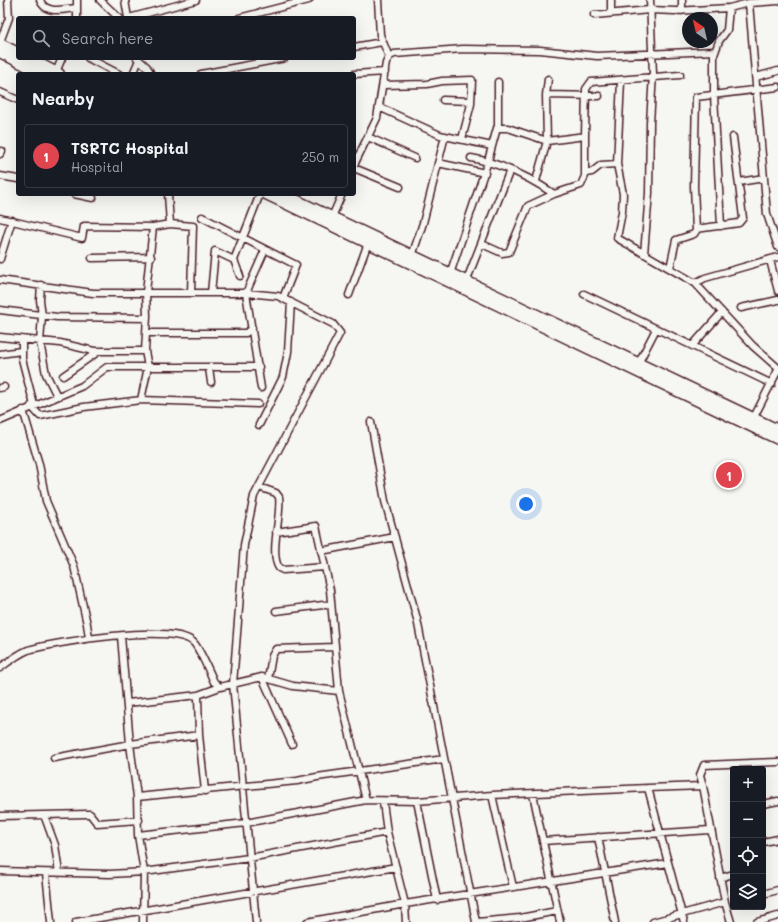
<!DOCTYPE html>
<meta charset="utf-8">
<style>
:root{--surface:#171b24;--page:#20242c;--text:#f1f3f6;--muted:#9ea1a6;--line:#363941;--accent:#b45309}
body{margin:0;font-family:Mali,sans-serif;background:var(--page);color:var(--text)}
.controls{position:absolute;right:12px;bottom:12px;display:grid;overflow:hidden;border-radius:4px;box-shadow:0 4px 16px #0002}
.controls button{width:36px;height:36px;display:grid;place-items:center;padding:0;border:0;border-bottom:1px solid var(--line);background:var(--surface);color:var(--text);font:20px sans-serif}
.compass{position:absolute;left:682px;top:12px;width:36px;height:36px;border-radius:50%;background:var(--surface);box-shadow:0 4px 16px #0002;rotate:326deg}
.you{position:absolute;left:526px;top:504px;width:14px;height:14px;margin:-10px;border:3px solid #fff;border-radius:50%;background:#1a73e8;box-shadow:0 0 0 6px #1a73e833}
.badge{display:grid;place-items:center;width:26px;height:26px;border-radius:50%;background:var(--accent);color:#fff;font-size:13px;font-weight:700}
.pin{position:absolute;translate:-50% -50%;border:2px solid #fff;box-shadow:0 1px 4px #0006}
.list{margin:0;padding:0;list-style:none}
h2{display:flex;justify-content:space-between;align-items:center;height:52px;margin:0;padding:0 16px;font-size:17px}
h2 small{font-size:13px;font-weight:400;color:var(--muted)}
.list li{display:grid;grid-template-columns:26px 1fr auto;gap:12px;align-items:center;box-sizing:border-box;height:64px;margin:0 8px 8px;padding:0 8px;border:1px solid var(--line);border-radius:4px}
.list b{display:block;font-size:15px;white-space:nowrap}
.list p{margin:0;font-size:13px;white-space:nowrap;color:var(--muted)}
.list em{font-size:13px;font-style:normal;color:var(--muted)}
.icon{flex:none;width:22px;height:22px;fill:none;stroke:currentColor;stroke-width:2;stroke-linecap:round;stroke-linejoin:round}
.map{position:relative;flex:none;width:778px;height:922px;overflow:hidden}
.search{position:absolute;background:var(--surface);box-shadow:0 4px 16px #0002;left:16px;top:16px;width:340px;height:44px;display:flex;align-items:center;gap:10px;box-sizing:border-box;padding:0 14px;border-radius:4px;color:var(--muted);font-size:15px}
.panel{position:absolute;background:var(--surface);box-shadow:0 4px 16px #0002;left:16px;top:72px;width:340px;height:124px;border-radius:4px}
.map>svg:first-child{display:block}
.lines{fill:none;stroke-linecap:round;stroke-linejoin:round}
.minor-casing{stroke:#4a1f2b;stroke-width:9}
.trunk-casing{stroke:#4a1f2b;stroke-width:13}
.minor{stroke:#f6f6f2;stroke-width:6}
.trunk{stroke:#f6f6f2;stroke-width:10}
</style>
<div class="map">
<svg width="778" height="922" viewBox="0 0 778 922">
<rect width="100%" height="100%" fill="#f6f6f2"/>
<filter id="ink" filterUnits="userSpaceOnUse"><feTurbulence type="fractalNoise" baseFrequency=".025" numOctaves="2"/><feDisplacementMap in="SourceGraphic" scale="8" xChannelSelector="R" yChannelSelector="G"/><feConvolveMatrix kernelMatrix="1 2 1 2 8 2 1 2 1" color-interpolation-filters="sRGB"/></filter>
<g filter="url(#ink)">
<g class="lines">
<defs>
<path id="minor" d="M 40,0 C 45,15 65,9 77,8
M 77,0 L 77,18
M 100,0 L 119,18
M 125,0 L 128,18
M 378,0 L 380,35 L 389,57
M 611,0 L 611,13
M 749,3 L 767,214 L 778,247
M 682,11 L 682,0
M 594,15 L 650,10 L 675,11 L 729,8 L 749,3 L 778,1
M 129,18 L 196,0
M 239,18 L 309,0
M 0,42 L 9,18 L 8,0
M 354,47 L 382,42
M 88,58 L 119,74
M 137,58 L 147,67 L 151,74
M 56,72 L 62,58
M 133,74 L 139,60
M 201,74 L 285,58
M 354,74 L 385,72
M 756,77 L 778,71
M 621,81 L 617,164 L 623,194 L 622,212 L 617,238 L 695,283 L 753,346 L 778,368
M 498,82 L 498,127
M 383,85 L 427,84 L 442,81 L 472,80 L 471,104 L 462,139
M 0,92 L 18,100
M 546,95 L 599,96
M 443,100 L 471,101
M 379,107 L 440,135 L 492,146
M 585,136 L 586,89 L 591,82 L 680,75
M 368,137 L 415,158
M 0,154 L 2,151
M 471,158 C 500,163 529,177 554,194
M 438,163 L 485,173
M 354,165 L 377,118 L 386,63 L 389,57 L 394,54 L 463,49 L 540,50 L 597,56 L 715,51
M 354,168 L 400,187
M 585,173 L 592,172 L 601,165 L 617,164
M 0,176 L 18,179
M 536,181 L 547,141 L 546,95 L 548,79
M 739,182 L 764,178
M 74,194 L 93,198
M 202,217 L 296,265 L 283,298
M 332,217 L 342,194
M 0,218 L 82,238 L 84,226 L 153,227 L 170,224 L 168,194
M 170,224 L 193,226 L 191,293
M 721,226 L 714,95 L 714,55 L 719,41 L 727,30 L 729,8
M 696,229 L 739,223 L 743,218 L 733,137
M 644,254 L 649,193 L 650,123 L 653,74 L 650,0
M 412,256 L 423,223 L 445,136
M 92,258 L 151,257
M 0,259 L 12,220
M 770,260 L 778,291
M 670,268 L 676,240 L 694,234 L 696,231 L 694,186 L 696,97 L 778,87
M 240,276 L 234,260 L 260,194
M 449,277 L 488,161 L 497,128 L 508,128 L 547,141 L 585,136 L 585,176 L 581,185 L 554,194 L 528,206 L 509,252 L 502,253 L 482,244
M 0,280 L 93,293 L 246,293 L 278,296 L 333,324 L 340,333 L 254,496 L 244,545 L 233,684 L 256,922
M 466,282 L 510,170
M 695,283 L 705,278 L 778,257
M 41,285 L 40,300 L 42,316 L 40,342 L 46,374 L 57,396
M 211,293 L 215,251 L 234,260
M 584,294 L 772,384
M 349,295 L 368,243
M 741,308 L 778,300
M 0,310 L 57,317 L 147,318
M 146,333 L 246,333 L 252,328
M 0,337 L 60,343 L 94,351 L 145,351
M 22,340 L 22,359 L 34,405
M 692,346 L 722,312
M 0,354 L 21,351
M 638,364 L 656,329
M 209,368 L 211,382
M 63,376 L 99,351
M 0,388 L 4,387
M 261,388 L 246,293 L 265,250
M 141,400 L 148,367 L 145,351 L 147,316 L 146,292 L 153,227
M 31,406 L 40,416 L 84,407 L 141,400 L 258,404
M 23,410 L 39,464 L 46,501 L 74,566 L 87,624 L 89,638
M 753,419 L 778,370
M 0,421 L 82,386 L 107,367 L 259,367
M 371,422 L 385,501 L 417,619 L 476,922
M 259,425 L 283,377 L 288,352 L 291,302
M 259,487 L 276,493 L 279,497 C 282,514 269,553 279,568 L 283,570 L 325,567
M 276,532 L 316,526 L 330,590 L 339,691 L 366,800
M 321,551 L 395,537
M 276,611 L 331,604
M 121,636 L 130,744 L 137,797 L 138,835 L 144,872 L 143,922
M 0,668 C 8,662 18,654 28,650 C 55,642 173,623 193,642 C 198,646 211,675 214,682 L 220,687 L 262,677 L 293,686 L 339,691
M 262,677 L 292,744
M 268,679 L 272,656 L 276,649 L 335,647
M 198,695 L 199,735 L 205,791
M 128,703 L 198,695 L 220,687
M 54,758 L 130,744 L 199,735
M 703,786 L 725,902 L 731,922
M 533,794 L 560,922
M 492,795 L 513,887
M 137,797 L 297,781 L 317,777 L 444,759
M 417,801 L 437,900
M 383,802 L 387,832
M 763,804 L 778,801
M 44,815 L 55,845 L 59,873
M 0,816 L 87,814 L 90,814 L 97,823 L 139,820
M 138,835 L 246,823 L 366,800 L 417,801 L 492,795 L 648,788
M 598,837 L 615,922
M 543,841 L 710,830
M 763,842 L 778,839
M 0,871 L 110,874 L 144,872 L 249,858 L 387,832 L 405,904 L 406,922
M 46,873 L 51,922
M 720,878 L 733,874
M 763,894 L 778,890
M 76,922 L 396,867
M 307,922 L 405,904 L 668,863
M 477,922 L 520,918 L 557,911
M 653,922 L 725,902
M 684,922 L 648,788 L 703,786 L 700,775 L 704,765 L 778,762
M 757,922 L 778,916"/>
<path id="trunk" d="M 0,44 L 18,53
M 0,52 L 43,74
M 28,58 L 59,74
M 266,194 L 778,439
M 283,194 L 778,430"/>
</defs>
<use href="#minor" class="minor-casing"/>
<use href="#trunk" class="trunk-casing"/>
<use href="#minor" class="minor"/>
<use href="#trunk" class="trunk"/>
</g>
</g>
</svg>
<div class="controls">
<button>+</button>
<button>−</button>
<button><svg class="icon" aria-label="locate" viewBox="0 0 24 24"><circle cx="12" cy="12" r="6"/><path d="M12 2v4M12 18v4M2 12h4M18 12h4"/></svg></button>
<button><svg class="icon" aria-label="layers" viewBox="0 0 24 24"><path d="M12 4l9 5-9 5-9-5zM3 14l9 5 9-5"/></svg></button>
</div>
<svg class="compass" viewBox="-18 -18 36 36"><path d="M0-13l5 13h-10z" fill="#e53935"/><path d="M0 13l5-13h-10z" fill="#9ea1a6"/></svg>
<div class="you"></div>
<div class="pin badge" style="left:729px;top:475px;background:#e0444e">1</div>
<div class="search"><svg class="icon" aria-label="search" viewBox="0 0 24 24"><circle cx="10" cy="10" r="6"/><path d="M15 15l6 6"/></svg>Search here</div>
<section class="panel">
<h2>Nearby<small></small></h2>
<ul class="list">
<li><span class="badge" style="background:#e0444e">1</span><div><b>TSRTC Hospital</b><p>Hospital</p></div><em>250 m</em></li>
</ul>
</section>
</div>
